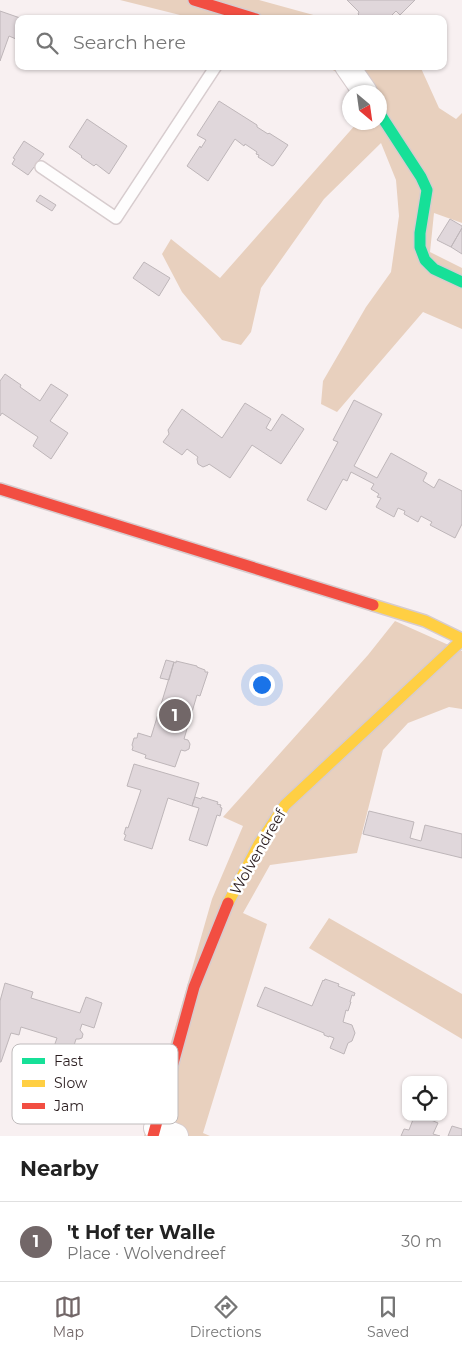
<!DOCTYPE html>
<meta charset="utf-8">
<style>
:root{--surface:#fff;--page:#f2f2f2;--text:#222;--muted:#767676;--line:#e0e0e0;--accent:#726768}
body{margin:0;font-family:Montserrat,sans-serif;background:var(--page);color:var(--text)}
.controls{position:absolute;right:15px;bottom:15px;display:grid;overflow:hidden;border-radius:10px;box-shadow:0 1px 4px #0004}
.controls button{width:45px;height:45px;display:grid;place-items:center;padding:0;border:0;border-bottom:1px solid var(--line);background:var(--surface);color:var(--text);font:25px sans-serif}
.compass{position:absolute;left:342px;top:85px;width:45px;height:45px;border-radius:50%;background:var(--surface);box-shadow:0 1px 4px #0004;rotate:151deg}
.you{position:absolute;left:261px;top:684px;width:18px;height:18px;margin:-12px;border:4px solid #fff;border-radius:50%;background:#1a73e8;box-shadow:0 0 0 8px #1a73e833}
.badge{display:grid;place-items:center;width:32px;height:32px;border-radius:50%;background:var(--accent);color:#fff;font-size:16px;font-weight:700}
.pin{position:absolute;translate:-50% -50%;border:2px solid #fff;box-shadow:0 1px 5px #0006}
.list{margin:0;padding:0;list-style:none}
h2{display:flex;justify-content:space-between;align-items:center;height:65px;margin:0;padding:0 20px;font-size:21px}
h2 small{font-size:16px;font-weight:400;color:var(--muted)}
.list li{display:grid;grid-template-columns:32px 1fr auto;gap:15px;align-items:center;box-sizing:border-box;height:80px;padding:0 20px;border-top:1px solid var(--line)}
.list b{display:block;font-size:19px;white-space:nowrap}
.list p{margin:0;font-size:16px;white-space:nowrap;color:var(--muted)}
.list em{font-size:16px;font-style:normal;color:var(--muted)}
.icon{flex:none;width:28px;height:28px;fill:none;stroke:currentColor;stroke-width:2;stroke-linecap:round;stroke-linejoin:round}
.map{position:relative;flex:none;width:462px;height:1136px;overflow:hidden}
.search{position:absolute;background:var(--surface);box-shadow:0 1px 4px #0004;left:15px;right:15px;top:15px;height:55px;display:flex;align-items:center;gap:12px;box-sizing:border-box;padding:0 18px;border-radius:10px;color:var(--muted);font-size:19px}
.sheet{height:145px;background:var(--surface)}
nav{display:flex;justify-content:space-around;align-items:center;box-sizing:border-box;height:70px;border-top:1px solid var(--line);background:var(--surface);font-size:14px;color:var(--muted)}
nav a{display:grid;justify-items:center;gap:2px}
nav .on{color:var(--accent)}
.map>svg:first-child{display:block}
.forest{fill:#e8d0be}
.building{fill:#e0d7db;stroke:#beb6b9}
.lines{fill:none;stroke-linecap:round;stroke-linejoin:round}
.lane-casing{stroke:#d7ccce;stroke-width:14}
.street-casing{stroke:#d7ccce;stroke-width:26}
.fast-casing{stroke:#d7ccce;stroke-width:14}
.slow-casing{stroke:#d7ccce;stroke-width:14}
.jam-casing{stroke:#d7ccce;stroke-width:14}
.lane{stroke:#fefdfd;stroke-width:11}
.street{stroke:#fefdfd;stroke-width:24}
.fast{stroke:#16e098;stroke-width:11}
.slow{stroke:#ffcf43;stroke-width:11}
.jam{stroke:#f24e42;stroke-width:11}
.labels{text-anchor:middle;stroke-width:5;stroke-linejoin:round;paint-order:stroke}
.street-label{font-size:15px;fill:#2a1d1f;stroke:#fff}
.key{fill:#fff;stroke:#bfbbbc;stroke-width:1}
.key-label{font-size:14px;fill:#2a1d1f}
</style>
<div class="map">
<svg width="462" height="1136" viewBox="0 0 462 1136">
<rect width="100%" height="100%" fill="#f8f0f1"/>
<path class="forest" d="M 120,0 L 259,0 L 328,19 L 196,19 Z
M 326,66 L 420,66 L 439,108 L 456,119 L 462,113 L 462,223 L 434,213 L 430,252 L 462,268 L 462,329 L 423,312 L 337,412 L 321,404 L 323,381 L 366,307 L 391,272 L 399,216 L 396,180 L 381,143 L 324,199 L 261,288 L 251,332 L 241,345 L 222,340 L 182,292 L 162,254 L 171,239 L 220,278 L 357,123 L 380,122 L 380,92 L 359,92 L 350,80 Z
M 395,621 L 462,651 L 462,709 L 449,707 L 408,723 L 383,750 L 357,853 L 270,865 L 243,913 L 267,924 L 203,1133 L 210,1136 L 144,1136 L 212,899 L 243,826 L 223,817 L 368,655 Z
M 329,918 L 462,994 L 462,1039 L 309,948 Z"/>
<path class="building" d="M 347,0 L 415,0 L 400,15 L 396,11 L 388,19 L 363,19 L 358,14 L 359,12 Z
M 0,11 L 23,19 L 19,19 L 19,31 L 16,39 L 9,36 L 0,61 Z
M 219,101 L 257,125 L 257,127 L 268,134 L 269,133 L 288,145 L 274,165 L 272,166 L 258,157 L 259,155 L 256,154 L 257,152 L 245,144 L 244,146 L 235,139 L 208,181 L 187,166 L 200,146 L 201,148 L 206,140 L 197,135 Z
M 87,119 L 127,146 L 109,174 L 96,164 L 94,166 L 81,157 L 82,156 L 69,147 Z
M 24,141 L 44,154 L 28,175 L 12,164 L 15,159 L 13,158 Z
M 40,195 L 56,205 L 52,211 L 36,201 Z
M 450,219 L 462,226 L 462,228 L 451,247 L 437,240 Z
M 462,228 L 462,254 L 451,247 Z
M 144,262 L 170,278 L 159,296 L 133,278 Z
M 5,374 L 21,385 L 20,387 L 40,401 L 51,384 L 68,395 L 50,421 L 68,433 L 51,459 L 33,446 L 38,437 L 2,413 L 0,416 L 0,381 Z
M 354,400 L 382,414 L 354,466 L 377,478 L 391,453 L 427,473 L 423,481 L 434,488 L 439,479 L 462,491 L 462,524 L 455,538 L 430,525 L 432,522 L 421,516 L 418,522 L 404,514 L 405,511 L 398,508 L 394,517 L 376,507 L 381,498 L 377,497 L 379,494 L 371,489 L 374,484 L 351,472 L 347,481 L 343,479 L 326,510 L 307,500 L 338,442 L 333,440 Z
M 245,403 L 271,419 L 266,428 L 271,431 L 282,414 L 304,429 L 281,464 L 252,445 L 230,478 L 209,464 L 208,465 L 203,467 L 198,464 L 197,459 L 198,457 L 187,449 L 182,455 L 163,442 L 169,434 L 168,430 L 182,409 L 222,438 Z
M 166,660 L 174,662 L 169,680 L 160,678 Z
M 176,661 L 197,666 L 197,667 L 205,670 L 205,672 L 208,672 L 200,696 L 197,695 L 184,739 L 188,740 L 190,744 L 189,749 L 185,751 L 181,750 L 175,767 L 145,758 L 146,755 L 132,750 L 133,747 L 132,745 L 134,738 L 137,738 L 138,733 L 151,737 L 174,662 L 176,663 Z
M 134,764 L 199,783 L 192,806 L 168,798 L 152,849 L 124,840 L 126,835 L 124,834 L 126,827 L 128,828 L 141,790 L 127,786 Z
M 195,797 L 201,799 L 202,797 L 218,802 L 217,804 L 221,805 L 220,807 L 222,808 L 220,816 L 217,815 L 207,846 L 189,840 L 199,808 L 192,806 Z
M 369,811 L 414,822 L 410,838 L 421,841 L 425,825 L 462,834 L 462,858 L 363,834 Z
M 325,979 L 339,984 L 338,986 L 355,993 L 354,996 L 352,995 L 350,1002 L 351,1002 L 348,1011 L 346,1010 L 343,1022 L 352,1025 L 355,1033 L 352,1041 L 348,1043 L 344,1054 L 330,1048 L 334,1038 L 329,1036 L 329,1037 L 324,1035 L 324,1033 L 257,1006 L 265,987 L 312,1006 L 323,980 L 324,981 Z
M 5,983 L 33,992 L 31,998 L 80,1013 L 86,997 L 102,1003 L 94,1028 L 82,1024 L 80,1030 L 83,1034 L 82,1038 L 79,1039 L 76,1039 L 63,1081 L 44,1075 L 57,1038 L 21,1027 L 19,1035 L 11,1033 L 1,1062 L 0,1062 L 0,1001 Z
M 414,1117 L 424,1117 L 438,1123 L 433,1134 L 440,1136 L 401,1136 L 404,1129 L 409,1130 Z
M 452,1126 L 462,1129 L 462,1136 L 448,1136 Z"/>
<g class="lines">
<defs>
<path id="lane" d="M 41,167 L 116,218 L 216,66"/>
<path id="street" d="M 347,66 L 365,92
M 156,1128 L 176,1136"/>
<path id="fast" d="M 380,114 L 421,177 L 427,190 L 420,233 L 420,247 L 425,260 L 434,269 L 462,282"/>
<path id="slow" d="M 373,605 L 425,621 L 462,639
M 228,903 L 259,844 L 285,805 L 462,640"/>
<path id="jam" d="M 194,0 L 256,19
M 0,489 L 373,605
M 153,1136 L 194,987 L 228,903"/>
</defs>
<use href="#lane" class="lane-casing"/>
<use href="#street" class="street-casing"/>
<use href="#fast" class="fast-casing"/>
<use href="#slow" class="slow-casing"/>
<use href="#jam" class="jam-casing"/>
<use href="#lane" class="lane"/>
<use href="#street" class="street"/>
<use href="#fast" class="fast"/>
<use href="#slow" class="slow"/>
<use href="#jam" class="jam"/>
</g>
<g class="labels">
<g class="street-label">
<text transform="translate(258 852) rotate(-60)" y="5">Wolvendreef</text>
</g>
</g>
<rect x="12" y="1044" width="166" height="80" rx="8" class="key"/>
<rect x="22" y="1058" width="23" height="6" fill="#16e098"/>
<rect x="22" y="1080" width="23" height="7" fill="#ffcf43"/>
<rect x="22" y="1103" width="23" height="6" fill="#f24e42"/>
<g class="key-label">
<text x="54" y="1066">Fast</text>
<text x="54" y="1088">Slow</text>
<text x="54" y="1111">Jam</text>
</g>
</svg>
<div class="controls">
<button><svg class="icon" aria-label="locate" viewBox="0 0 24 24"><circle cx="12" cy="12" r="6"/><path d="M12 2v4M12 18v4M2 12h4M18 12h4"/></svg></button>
</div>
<svg class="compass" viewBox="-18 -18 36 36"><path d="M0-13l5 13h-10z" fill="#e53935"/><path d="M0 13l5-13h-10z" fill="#767676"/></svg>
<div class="you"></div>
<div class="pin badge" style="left:175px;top:715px">1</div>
<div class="search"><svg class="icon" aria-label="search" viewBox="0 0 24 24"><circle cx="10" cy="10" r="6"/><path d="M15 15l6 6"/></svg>Search here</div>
</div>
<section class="sheet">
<h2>Nearby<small></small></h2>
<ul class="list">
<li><span class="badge">1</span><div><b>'t Hof ter Walle</b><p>Place · Wolvendreef</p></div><em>30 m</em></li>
</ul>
</section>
<nav>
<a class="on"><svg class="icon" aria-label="map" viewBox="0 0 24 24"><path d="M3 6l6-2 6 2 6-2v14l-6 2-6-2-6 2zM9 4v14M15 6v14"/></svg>Map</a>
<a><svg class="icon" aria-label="directions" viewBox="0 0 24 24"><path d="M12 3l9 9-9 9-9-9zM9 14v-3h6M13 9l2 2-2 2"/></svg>Directions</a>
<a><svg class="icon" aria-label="saved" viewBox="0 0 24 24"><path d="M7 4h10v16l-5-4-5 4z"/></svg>Saved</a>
</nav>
